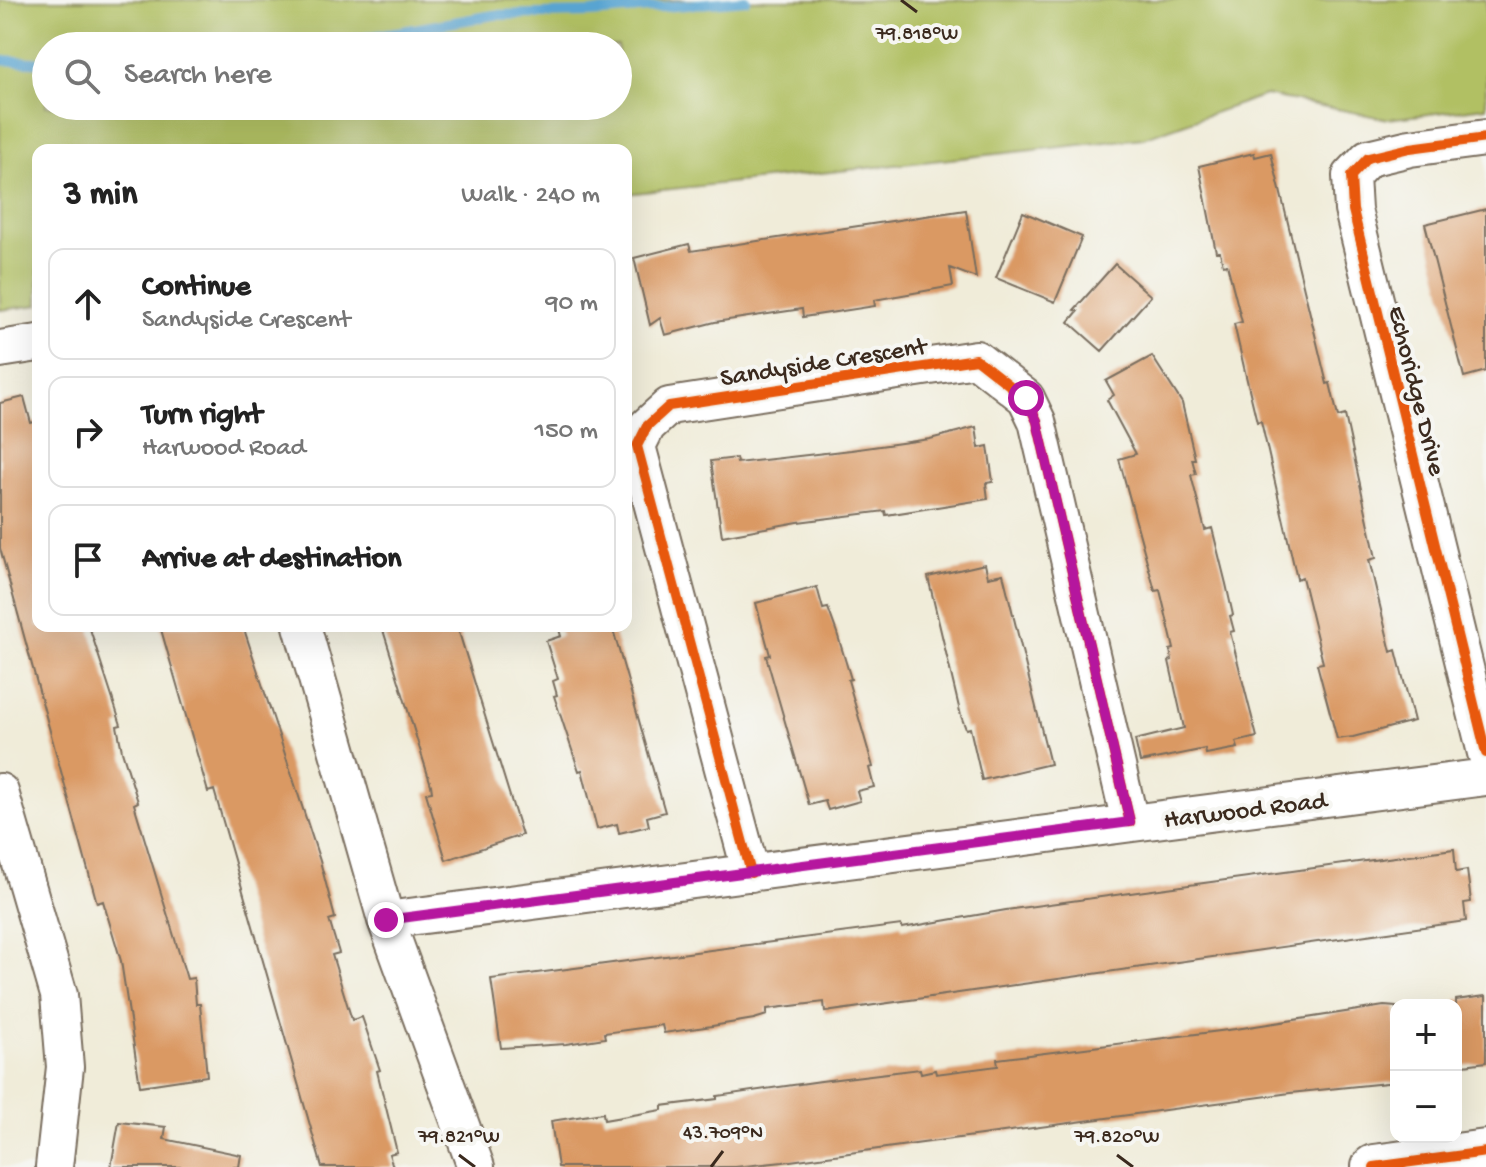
<!DOCTYPE html>
<meta charset="utf-8">
<style>
:root{--surface:#fff;--page:#f2f2f2;--text:#222;--muted:#767676;--line:#e0e0e0}
body{margin:0;font-family:"Gochi Hand",sans-serif;background:var(--page);color:var(--text)}
.controls{position:absolute;right:24px;bottom:24px;display:grid;overflow:hidden;border-radius:16px;box-shadow:0 8px 32px #0002}
.controls button{width:72px;height:72px;display:grid;place-items:center;padding:0;border:0;border-bottom:2px solid var(--line);background:var(--surface);color:var(--text);font:40px sans-serif}
.stop{position:absolute;width:24px;height:24px;margin:-18px;border:6px solid #b5179e;border-radius:50%;background:#fff}
.stop.end{background:#b5179e;border-color:#fff;box-shadow:0 2px 8px #0008}
.list{margin:0;padding:0;list-style:none}
h2{display:flex;justify-content:space-between;align-items:center;height:104px;margin:0;padding:0 32px;font-size:34px}
h2 small{font-size:26px;font-weight:400;color:var(--muted)}
.list li{display:grid;grid-template-columns:52px 1fr auto;gap:24px;align-items:center;box-sizing:border-box;height:112px;margin:0 16px 16px;padding:0 16px;border:2px solid var(--line);border-radius:16px}
.list b{display:block;font-size:30px;white-space:nowrap}
.list p{margin:0;font-size:26px;white-space:nowrap;color:var(--muted)}
.list em{font-size:26px;font-style:normal;color:var(--muted)}
.icon{flex:none;width:44px;height:44px;fill:none;stroke:currentColor;stroke-width:2;stroke-linecap:round;stroke-linejoin:round}
.map{position:relative;flex:none;width:1486px;height:1167px;overflow:hidden}
.search{position:absolute;background:var(--surface);box-shadow:0 8px 32px #0002;left:32px;top:32px;width:600px;height:88px;display:flex;align-items:center;gap:20px;box-sizing:border-box;padding:0 28px;border-radius:44px;color:var(--muted);font-size:30px}
.panel{position:absolute;background:var(--surface);box-shadow:0 8px 32px #0002;left:32px;top:144px;width:600px;height:488px;border-radius:16px}
.map>svg:first-child{display:block}
.green{fill:#b1c063;stroke:#767540;stroke-width:2;fill-rule:evenodd}
.lines{fill:none;stroke-linecap:round;stroke-linejoin:round}
.stream{stroke:#58a4d1;stroke-width:10}
.building{fill:#da9964}
.street-casing{stroke:#7a6e5f;stroke-width:40}
.secondary-casing{stroke:#7a6e5f;stroke-width:48}
.street{stroke:#fff;stroke-width:36}
.secondary{stroke:#fff;stroke-width:44}
.cycleway-casing{stroke:#f6f6f2;stroke-width:15}
.cycleway{stroke:#e8590c;stroke-width:10}
.route{stroke:#b5179e;stroke-width:10}
.ticks{fill:none;stroke:#3b2a1e;stroke-width:3}
.labels{text-anchor:middle;stroke-width:8;stroke-linejoin:round;paint-order:stroke}
.street-label{font-size:26px;fill:#3b2a1e;stroke:#f6f6f2}
.ticks-label{font-size:20px;text-anchor:middle;fill:#3b2a1e;stroke:#f6f6f2;stroke-width:8;stroke-linejoin:round;paint-order:stroke}
</style>
<div class="map">
<svg width="1486" height="1167" viewBox="0 0 1486 1167">
<rect width="100%" height="100%" fill="#f6f6f2"/>
<filter id="ink" filterUnits="userSpaceOnUse"><feTurbulence type="fractalNoise" baseFrequency=".0125" numOctaves="2"/><feDisplacementMap in="SourceGraphic" scale="16" xChannelSelector="R" yChannelSelector="G"/><feConvolveMatrix kernelMatrix="1 2 1 2 8 2 1 2 1" color-interpolation-filters="sRGB"/></filter>
<filter id="wash" filterUnits="userSpaceOnUse"><feTurbulence type="fractalNoise" baseFrequency=".006" numOctaves="4" result="noise"/><feDisplacementMap in="SourceGraphic" scale="32" xChannelSelector="R" yChannelSelector="G"/><feGaussianBlur stdDeviation="1.8" result="paint"/><feColorMatrix in="noise" values="0 0 0 0 0 0 0 0 0 0 0 0 0 0 0 0 0 1.4 0 .05"/><feComposite in="paint" operator="in"/></filter>
<g filter="url(#wash)">
<rect width="100%" height="100%" fill="#f0ecd9"/>
<path class="green" d="M 0,0 L 1486,0 L 1486,107 L 1388,119 L 1265,95 L 1143,138 L 626,194 L 626,150 L 38,150 L 38,305 L 0,310 ZM 46,46 L 618,46 L 618,106 L 46,106 Z"/>
<g class="lines">
<path class="stream" d="M 318,46 L 494,15 L 591,13 L 746,0
M 0,60 L 46,63"/>
</g>
<g id="blocks">
<path class="building" d="M 1254,153 L 1255,157 L 1271,153 L 1327,384 L 1330,383 L 1338,417 L 1345,415 L 1376,558 L 1369,560 L 1391,652 L 1396,650 L 1414,721 L 1353,737 L 1337,739 L 1317,664 L 1323,663 L 1302,577 L 1297,579 L 1261,421 L 1257,422 L 1246,376 L 1234,324 L 1242,322 L 1227,264 L 1223,265 L 1220,252 L 1216,252 L 1199,166 Z
M 1486,209 L 1486,371 L 1464,377 L 1425,224 Z
M 966,210 L 976,278 L 950,268 L 953,286 L 874,300 L 875,306 L 803,317 L 802,309 L 715,322 L 665,335 L 660,318 L 650,325 L 634,258 L 689,244 L 691,251 Z
M 1023,212 L 1082,237 L 1055,302 L 996,278 Z
M 1115,264 L 1151,296 L 1102,351 L 1069,322 L 1078,311 L 1074,310 Z
M 1152,356 L 1182,403 L 1195,459 L 1192,459 L 1196,474 L 1191,475 L 1205,530 L 1212,528 L 1226,584 L 1233,615 L 1230,616 L 1234,631 L 1230,632 L 1257,737 L 1236,742 L 1238,748 L 1206,754 L 1205,749 L 1140,762 L 1135,740 L 1184,728 L 1169,661 L 1172,660 L 1170,650 L 1174,649 L 1160,590 L 1155,591 L 1119,459 L 1136,454 L 1107,400 L 1114,395 L 1106,381 Z
M 24,397 L 31,423 L 38,421 L 38,626 L 89,626 L 121,725 L 117,726 L 122,751 L 138,802 L 134,804 L 187,979 L 194,978 L 196,1004 L 200,1004 L 207,1076 L 140,1086 L 121,961 L 103,901 L 97,903 L 0,548 L 0,403 Z
M 976,427 L 979,448 L 988,446 L 993,482 L 986,483 L 988,499 L 886,515 L 885,511 L 798,522 L 722,536 L 711,461 L 736,458 L 737,463 L 851,450 L 930,439 Z
M 985,564 L 988,577 L 1003,574 L 1050,764 L 982,780 L 970,728 L 966,729 L 961,716 L 928,577 Z
M 817,587 L 823,609 L 828,608 L 837,633 L 851,679 L 848,680 L 873,767 L 869,768 L 874,787 L 857,791 L 860,801 L 828,810 L 825,801 L 809,805 L 766,656 L 770,655 L 756,603 Z
M 160,626 L 243,626 L 320,861 L 335,918 L 329,920 L 339,953 L 332,955 L 352,1020 L 362,1017 L 380,1070 L 377,1071 L 397,1152 L 389,1154 L 393,1167 L 322,1167 L 214,790 L 208,792 Z
M 397,626 L 457,626 L 522,835 L 446,860 L 426,793 L 432,792 L 431,785 L 383,630 Z
M 558,626 L 612,626 L 665,812 L 647,817 L 649,826 L 619,833 L 617,824 L 597,829 L 582,770 L 579,771 L 554,696 L 557,695 L 553,681 L 558,679 L 546,641 L 561,636 Z
M 1454,849 L 1456,872 L 1467,870 L 1471,902 L 1464,903 L 1466,921 L 825,1012 L 824,1002 L 767,1009 L 767,1015 L 754,1019 L 712,1026 L 664,1033 L 662,1025 L 604,1033 L 605,1038 L 566,1044 L 501,1048 L 491,979 L 901,925 L 902,928 L 1006,910 Z
M 1486,996 L 1486,1062 L 1456,1066 L 1456,1000 Z
M 1384,1006 L 1396,1007 L 1396,1082 L 1290,1093 L 783,1162 L 735,1167 L 558,1167 L 551,1121 L 603,1113 L 604,1120 L 662,1110 L 662,1106 L 717,1099 L 717,1096 L 821,1081 L 920,1069 L 921,1073 L 935,1070 L 936,1074 L 998,1066 L 997,1059 L 1236,1029 Z
M 119,1122 L 166,1127 L 164,1139 L 241,1155 L 239,1167 L 111,1167 Z"/>
</g>
</g>
<g filter="url(#ink)">
<use href="#blocks" fill-opacity="0" stroke="#7a6e5f" stroke-width="2"/>
<g class="lines">
<defs>
<path id="street" d="M 1486,138 L 1410,148 L 1368,158 L 1351,176 L 1353,210 L 1486,753
M 0,349 L 38,343
M 302,626 L 386,920 L 476,1167
M 0,792 L 59,995 L 65,1067 L 54,1167
M 751,873 L 637,446 L 647,426 L 669,406 L 976,359 L 1026,398 L 1037,421 L 1130,822
M 386,920 L 1486,777"/>
<path id="secondary" d="M 1374,1167 L 1486,1152"/>
</defs>
<use href="#street" class="street-casing"/>
<use href="#secondary" class="secondary-casing"/>
<use href="#street" class="street"/>
<use href="#secondary" class="secondary"/>
<defs>
<path id="cycleway" d="M 1486,138 L 1410,148 L 1368,158 L 1351,176 L 1353,210 L 1486,753
M 751,873 L 637,446 L 647,426 L 669,406 L 976,359 L 1026,398 L 1037,421 L 1130,822
M 1374,1167 L 1486,1152"/>
</defs>
<use href="#cycleway" class="cycleway-casing"/>
<use href="#cycleway" class="cycleway"/>
</g>
</g>
<g class="lines" filter="url(#ink)">
<path class="route" d="M 386,920 L 1130,822 L 1037,421 L 1026,398"/>
</g>
<path class="ticks" d="M 901,0 L 917,12M 459,1155 L 475,1167M 1117,1155 L 1133,1167M 711,1167 L 723,1151"/>
<g class="labels">
<g class="street-label">
<text transform="translate(823 360) rotate(-9)" y="9">Sandyside Crescent</text>
<text transform="translate(1419 390) rotate(76)" y="9">Echoridge Drive</text>
<text transform="translate(1245 808) rotate(-7)" y="9">Harwood Road</text>
</g>
</g>
<g class="ticks-label">
<text x="917" y="39">79.818°W</text>
<text x="723" y="1138">43.709°N</text>
<text x="459" y="1142">79.821°W</text>
<text x="1117" y="1142">79.820°W</text>
</g>
</svg>
<div class="controls">
<button>+</button>
<button>−</button>
</div>
<div class="stop" style="left:1026px;top:398px"></div>
<div class="stop end" style="left:386px;top:920px"></div>
<div class="search"><svg class="icon" aria-label="search" viewBox="0 0 24 24"><circle cx="10" cy="10" r="6"/><path d="M15 15l6 6"/></svg>Search here</div>
<section class="panel">
<h2>3 min<small>Walk · 240 m</small></h2>
<ul class="list">
<li><svg class="icon" aria-label="ahead" viewBox="0 0 24 24"><path d="M12 20V5M6 11l6-6 6 6"/></svg><div><b>Continue</b><p>Sandyside Crescent</p></div><em>90 m</em></li>
<li><svg class="icon" aria-label="right" viewBox="0 0 24 24"><path d="M7 20v-9h11M14 6l5 5-5 5"/></svg><div><b>Turn right</b><p>Harwood Road</p></div><em>150 m</em></li>
<li><svg class="icon" aria-label="arrive" viewBox="0 0 24 24"><path d="M6 21V4h12l-3 4 3 4H6"/></svg><div><b>Arrive at destination</b></div></li>
</ul>
</section>
</div>
